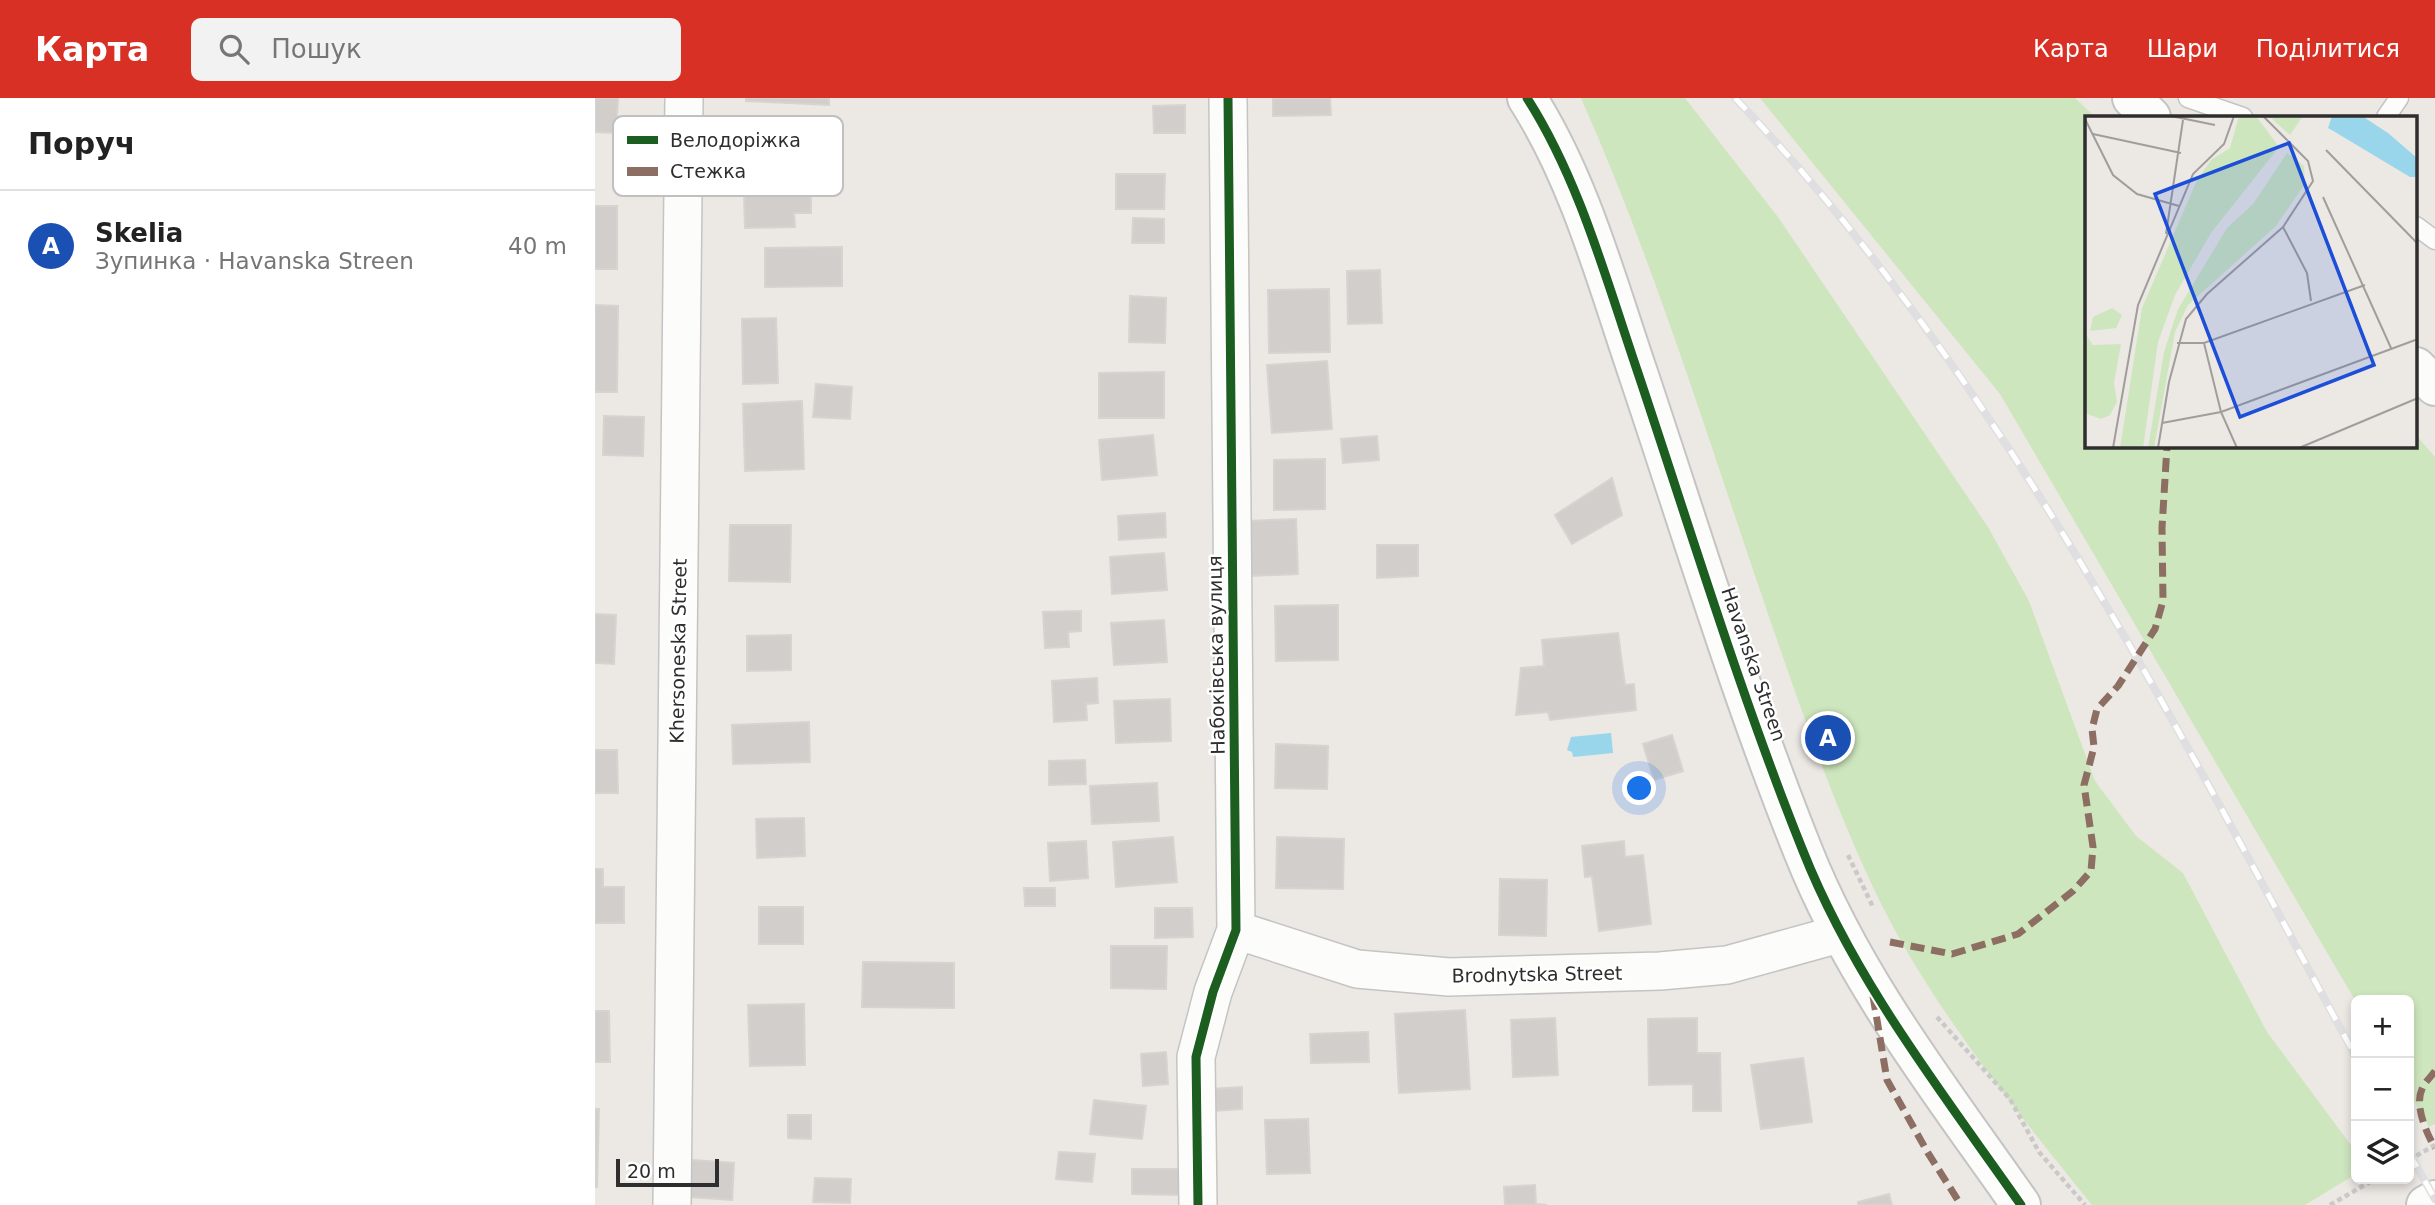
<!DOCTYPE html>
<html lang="uk">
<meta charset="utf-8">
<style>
:root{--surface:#fff;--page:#f2f2f2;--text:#222;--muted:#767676;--line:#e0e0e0;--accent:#d93025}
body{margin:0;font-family:"DejaVu Sans",sans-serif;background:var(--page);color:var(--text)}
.controls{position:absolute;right:21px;bottom:21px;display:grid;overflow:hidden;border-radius:10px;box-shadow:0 4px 10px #0003}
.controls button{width:63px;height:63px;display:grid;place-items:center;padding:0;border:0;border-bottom:2px solid var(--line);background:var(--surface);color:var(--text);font:35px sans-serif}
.scale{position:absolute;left:21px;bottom:18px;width:103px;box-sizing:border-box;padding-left:7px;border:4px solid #2e2e2e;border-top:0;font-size:19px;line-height:24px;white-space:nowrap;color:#2e2e2e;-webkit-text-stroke:5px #fff;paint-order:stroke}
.you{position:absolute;left:1045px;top:691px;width:24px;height:24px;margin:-18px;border:5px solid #fff;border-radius:50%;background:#1a73e8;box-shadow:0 0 0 10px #1a73e833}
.badge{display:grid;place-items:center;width:46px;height:46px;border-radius:50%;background:var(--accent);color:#fff;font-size:23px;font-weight:700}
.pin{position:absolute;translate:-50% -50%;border:4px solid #fff;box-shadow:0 2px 7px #0006}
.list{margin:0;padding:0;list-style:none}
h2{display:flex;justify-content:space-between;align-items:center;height:91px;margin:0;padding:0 28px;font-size:30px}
h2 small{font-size:23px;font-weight:400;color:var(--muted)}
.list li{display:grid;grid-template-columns:46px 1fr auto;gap:21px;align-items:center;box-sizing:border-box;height:112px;padding:0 28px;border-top:2px solid var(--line)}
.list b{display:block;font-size:26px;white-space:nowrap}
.list p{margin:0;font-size:23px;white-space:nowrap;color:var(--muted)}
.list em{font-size:23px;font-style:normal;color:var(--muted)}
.icon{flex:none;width:38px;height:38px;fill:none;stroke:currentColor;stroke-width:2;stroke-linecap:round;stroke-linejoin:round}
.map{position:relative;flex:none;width:1840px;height:1107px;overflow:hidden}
header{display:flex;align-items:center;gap:42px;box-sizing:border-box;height:98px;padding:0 35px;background:var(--accent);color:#fff}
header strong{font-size:33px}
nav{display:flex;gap:38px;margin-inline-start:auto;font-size:24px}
.search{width:490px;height:63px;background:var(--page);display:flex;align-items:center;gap:18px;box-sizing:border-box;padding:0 24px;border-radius:10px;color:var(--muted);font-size:26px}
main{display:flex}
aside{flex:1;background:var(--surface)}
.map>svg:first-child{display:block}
.green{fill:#cee6be}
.water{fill:#99d6ec}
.building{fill:#d1cecb;stroke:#d7d4d0;stroke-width:2}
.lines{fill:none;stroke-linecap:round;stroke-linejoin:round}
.service-casing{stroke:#c5c4c5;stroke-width:21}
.minor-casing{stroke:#c5c4c5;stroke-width:40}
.tertiary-casing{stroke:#c5c4c5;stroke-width:42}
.secondary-casing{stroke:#c5c4c5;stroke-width:42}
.path{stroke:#c9c9c8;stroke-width:4.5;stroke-dasharray:5 3.5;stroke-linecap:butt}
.service{stroke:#fcfcfb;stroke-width:18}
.minor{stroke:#fcfcfb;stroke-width:37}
.tertiary{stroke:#fcfcfb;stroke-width:38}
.secondary{stroke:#fcfcfb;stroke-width:38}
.rail-casing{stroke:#dfdfe1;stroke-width:8}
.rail{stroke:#fff;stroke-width:5;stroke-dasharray:16;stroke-linecap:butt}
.path-bridge{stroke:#c9c9c8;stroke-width:4.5;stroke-dasharray:5 3.5;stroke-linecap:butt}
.quiet{stroke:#8d6e63;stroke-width:7;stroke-dasharray:14 7;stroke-linecap:butt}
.cycleway-casing{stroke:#fff;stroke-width:13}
.cycleway{stroke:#1b5e20;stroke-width:9}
.labels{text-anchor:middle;stroke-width:5;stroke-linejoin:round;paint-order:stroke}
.street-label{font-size:19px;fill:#2e2e2e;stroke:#fff}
.inset-road{fill:none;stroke:#a09e9b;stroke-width:2}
.view{fill:#1d4ed8;fill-opacity:0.15;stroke:#1d4ed8;stroke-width:3.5}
.inset-edge{fill:none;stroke:#2e2e2e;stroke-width:3.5}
.key{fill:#fff;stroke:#c0c0c0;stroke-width:2}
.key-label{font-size:19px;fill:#2e2e2e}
</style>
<header>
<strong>Карта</strong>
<div class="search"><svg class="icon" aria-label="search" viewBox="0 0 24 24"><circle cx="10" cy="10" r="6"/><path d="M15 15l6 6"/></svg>Пошук</div>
<nav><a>Карта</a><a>Шари</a><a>Поділитися</a></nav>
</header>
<main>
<aside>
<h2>Поруч<small></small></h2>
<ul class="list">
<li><span class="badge" style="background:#1a4fb4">A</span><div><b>Skelia</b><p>Зупинка · Havanska Streen</p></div><em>40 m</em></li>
</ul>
</aside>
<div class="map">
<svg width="1840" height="1107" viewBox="0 0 1840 1107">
<rect width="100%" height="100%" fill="#ece8e4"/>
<path class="green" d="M 986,0 L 1090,0 L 1183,119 L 1393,429 L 1434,503 L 1500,683 L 1541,738 L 1588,775 L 1672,934 L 1761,1054 L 1761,1076 L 1710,1107 L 1497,1107 C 1419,1010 1330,901 1277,787 C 1236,700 1205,608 1173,516 C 1114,344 1060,167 986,0 Z
M 1165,0 L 1480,0 L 1500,19 L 1492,19 L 1492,348 L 1821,348 L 1821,337 L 1840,359 L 1840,1026 L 1834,1029 L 1814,994 L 1814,902 L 1761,904 L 1405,296 Z"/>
<path class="water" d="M 1016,635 L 1018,655 L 978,659 L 977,654 L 972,652 L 976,639 Z"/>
<path class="building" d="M 0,0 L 23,0 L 21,35 L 0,34 Z
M 151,0 L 234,0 L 234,7 L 151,3 Z
M 678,0 L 735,0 L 736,17 L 678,18 Z
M 590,7 L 590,35 L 559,35 L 558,8 Z
M 521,76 L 570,76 L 569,111 L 521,111 Z
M 171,79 L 216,79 L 216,115 L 199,115 L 200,129 L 150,130 L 149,96 L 171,96 Z
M 0,108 L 22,108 L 22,171 L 0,171 Z
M 538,120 L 569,121 L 569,145 L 537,145 Z
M 247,149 L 247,188 L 170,189 L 170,150 Z
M 785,172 L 787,225 L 753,226 L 752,173 Z
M 734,191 L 735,254 L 674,255 L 673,192 Z
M 535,198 L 571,200 L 570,245 L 534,244 Z
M 0,207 L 23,208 L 22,294 L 0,294 Z
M 181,220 L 183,285 L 148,286 L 147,221 Z
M 732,263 L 737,331 L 677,335 L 672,267 Z
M 569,274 L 569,320 L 504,320 L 504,275 Z
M 221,286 L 257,289 L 255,321 L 218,319 Z
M 207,303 L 209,371 L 150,373 L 148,306 Z
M 9,318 L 49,319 L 48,358 L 8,357 Z
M 558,337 L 562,377 L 507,382 L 504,342 Z
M 782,338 L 784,362 L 748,365 L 746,341 Z
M 730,361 L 730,411 L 679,412 L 679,362 Z
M 1017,380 L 1027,417 L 977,446 L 960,417 Z
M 570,415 L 571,439 L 524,442 L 523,418 Z
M 701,421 L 703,476 L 655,478 L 653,423 Z
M 135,427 L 196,427 L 195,484 L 134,483 Z
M 782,447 L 823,447 L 823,478 L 782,480 Z
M 569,455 L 572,492 L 517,496 L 515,459 Z
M 743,507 L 743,562 L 681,563 L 680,508 Z
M 486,513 L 486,533 L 473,534 L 474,549 L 450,550 L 448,514 Z
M 0,516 L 21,517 L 19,566 L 0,565 Z
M 569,522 L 572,564 L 519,567 L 516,525 Z
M 1023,535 L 1030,587 L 1039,586 L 1041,612 L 955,622 L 953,614 L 921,617 L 926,570 L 949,568 L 947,542 Z
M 196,537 L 196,572 L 152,573 L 152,538 Z
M 502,580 L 503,605 L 491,606 L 492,622 L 459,624 L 457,583 Z
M 575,601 L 576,643 L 521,645 L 519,603 Z
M 214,624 L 215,664 L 138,666 L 137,627 Z
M 1077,637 L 1088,673 L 1059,682 L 1048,646 Z
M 681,646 L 733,648 L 732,691 L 680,690 Z
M 0,652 L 22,652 L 23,695 L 0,695 Z
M 490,662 L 491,686 L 454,687 L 454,663 Z
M 562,685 L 564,723 L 497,726 L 495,688 Z
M 209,720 L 210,758 L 162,760 L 161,721 Z
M 578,739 L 582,784 L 521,789 L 518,744 Z
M 682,739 L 749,741 L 748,791 L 681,790 Z
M 491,743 L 493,780 L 455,783 L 453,745 Z
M 1029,743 L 1030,759 L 1048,757 L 1056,826 L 1004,833 L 997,778 L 990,779 L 987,748 Z
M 0,771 L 8,771 L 8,789 L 29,789 L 29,825 L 0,825 Z
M 905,781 L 952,782 L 951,838 L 904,837 Z
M 429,790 L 460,790 L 460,808 L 430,808 Z
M 164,809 L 208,809 L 208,846 L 164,846 Z
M 560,810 L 597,810 L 598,839 L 560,840 Z
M 516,848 L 572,848 L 571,891 L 516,890 Z
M 268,864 L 359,865 L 359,910 L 267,909 Z
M 209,906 L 210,967 L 155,968 L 153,907 Z
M 870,912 L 875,991 L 804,995 L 800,916 Z
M 0,913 L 14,913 L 15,964 L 0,964 Z
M 960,920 L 963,977 L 918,979 L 916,922 Z
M 1102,920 L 1102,955 L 1125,955 L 1126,1013 L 1098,1013 L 1098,986 L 1054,987 L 1053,921 Z
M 773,934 L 774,964 L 716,965 L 715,936 Z
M 571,954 L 573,986 L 548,988 L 546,956 Z
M 1208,960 L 1217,1024 L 1166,1031 L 1156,967 Z
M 647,989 L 647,1011 L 618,1013 L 616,991 Z
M 499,1002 L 551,1008 L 547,1041 L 495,1036 Z
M 0,1011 L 4,1011 L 2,1089 L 0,1089 Z
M 193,1017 L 216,1017 L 216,1041 L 193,1040 Z
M 713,1021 L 715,1075 L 672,1076 L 670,1022 Z
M 464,1054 L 500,1056 L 497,1084 L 461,1081 Z
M 97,1062 L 139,1065 L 137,1102 L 94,1099 Z
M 537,1071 L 587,1071 L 586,1097 L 537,1096 Z
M 220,1080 L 256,1081 L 255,1105 L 218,1104 Z
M 940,1087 L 941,1106 L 952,1107 L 910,1107 L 909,1089 Z
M 1294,1096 L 1297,1107 L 1263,1107 L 1263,1104 Z"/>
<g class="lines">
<defs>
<path id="service" d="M 1593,0 L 1648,19
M 1791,19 L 1804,0
M 1821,128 L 1840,142"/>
<path id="minor" d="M 641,832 L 762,871 L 854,879 L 1065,873 L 1132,867 L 1244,836
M 77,1107 L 89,0
M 603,1107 L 601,959 L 618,894 L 641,832 L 633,0"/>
<path id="tertiary" d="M 932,0 C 984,81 1011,181 1042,272 C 1096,433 1145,596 1208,753 C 1259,882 1347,994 1426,1107
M 1831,1107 L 1840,1102"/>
<path id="secondary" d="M 1537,0 L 1556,19
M 1821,269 L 1840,288"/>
</defs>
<use href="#service" class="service-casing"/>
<use href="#minor" class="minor-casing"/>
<use href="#tertiary" class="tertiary-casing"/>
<use href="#secondary" class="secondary-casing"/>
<path class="path" d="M 1253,757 L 1278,809
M 1342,919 L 1415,1001 L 1444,1054 L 1490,1107
M 1735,1107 L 1780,1081"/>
<use href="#service" class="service"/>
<use href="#minor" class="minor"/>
<use href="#tertiary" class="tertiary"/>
<use href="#secondary" class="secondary"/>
<defs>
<path id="rail" d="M 1140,0 C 1404,276 1580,626 1761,959
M 1814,1055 L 1840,1101"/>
</defs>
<use href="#rail" class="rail-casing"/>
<use href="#rail" class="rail"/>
<path class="path-bridge" d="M 1814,1062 L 1840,1047"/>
<path class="quiet" d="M 1295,844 L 1357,856 L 1423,836 L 1478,793 L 1496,773 L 1498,749 L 1489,687 L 1499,649 L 1497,631 L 1502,611 L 1523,588 L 1560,531 L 1568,503 L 1567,430 L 1572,348
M 1278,898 L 1292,982 L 1333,1055 L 1366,1107
M 1840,973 C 1836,979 1829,985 1827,991 C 1819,1008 1832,1036 1840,1050"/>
<defs>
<path id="cycleway" d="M 932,0 C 984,81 1011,181 1042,272 C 1096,433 1145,596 1208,753 C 1259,882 1347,994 1426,1107
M 603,1107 L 601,959 L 618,894 L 641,832 L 633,0"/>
</defs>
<use href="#cycleway" class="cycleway-casing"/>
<use href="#cycleway" class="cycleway"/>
</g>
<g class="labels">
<g class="street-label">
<text transform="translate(83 553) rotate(-89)" y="7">Khersoneska Street</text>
<text transform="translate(621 557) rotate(-91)" y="7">Набоківська вулиця</text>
<text transform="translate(1159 566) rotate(71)" y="7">Havanska Streen</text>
<text transform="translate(942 876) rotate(-1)" y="7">Brodnytska Street</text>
</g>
</g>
<g transform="translate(1490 18)">
<rect width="332" height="332" fill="#ece8e4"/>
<path d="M 154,0 L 171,0 L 194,31 L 126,117 L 90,179 L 73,226 L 58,332 L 35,332 L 57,192 L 112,64 L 126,44 L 145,32 ZM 184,0 L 218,0 L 205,19 ZM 202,37 L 219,50 L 220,68 L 191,110 L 103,189 L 90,216 L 69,332 L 63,332 L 79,236 L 93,193 L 142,112 L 168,88 ZM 27,192 L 37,199 L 31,212 L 5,215 L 8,201 ZM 0,217 L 8,229 L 36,228 L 29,267 L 32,286 L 25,299 L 16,303 L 0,297 Z" fill="#cee6be"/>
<path d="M 247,0 L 277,0 L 303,17 L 332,42 L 332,61 L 325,61 L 250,16 L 243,12 Z" fill="#99d6ec"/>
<path class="inset-road" d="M 86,0 L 130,9M 0,3 L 28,59 L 52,78 L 94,90M 8,18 L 96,37M 241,34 L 333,128M 238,81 L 306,232M 198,111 L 222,157 L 226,185M 81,118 L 98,4M 92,227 L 119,227 L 280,169M 119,227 L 136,296 L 152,332M 77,307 L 136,296 L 333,223M 28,332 L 53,189 L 108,58 L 139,28 L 149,0M 73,332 L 84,266 L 101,203 L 122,178 L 198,111 L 228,65 L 223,45 L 178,0M 214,332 L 333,282"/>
<path class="view" d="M 204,27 L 289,249 L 155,301 L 70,78 Z"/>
<rect width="332" height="332" class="inset-edge"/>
</g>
<rect x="18" y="18" width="230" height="80" rx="10" class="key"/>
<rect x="32" y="38" width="31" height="8" fill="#1b5e20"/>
<rect x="32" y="69" width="31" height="9" fill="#8d6e63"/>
<g class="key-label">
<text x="75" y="49">Велодоріжка</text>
<text x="75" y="80">Стежка</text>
</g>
</svg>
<div class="controls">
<button>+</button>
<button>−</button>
<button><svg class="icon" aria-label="layers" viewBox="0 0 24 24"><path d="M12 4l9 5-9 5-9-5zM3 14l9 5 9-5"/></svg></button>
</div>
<div class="scale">20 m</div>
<div class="you"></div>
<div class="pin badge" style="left:1233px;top:640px;background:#1a4fb4">A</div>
</div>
</main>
